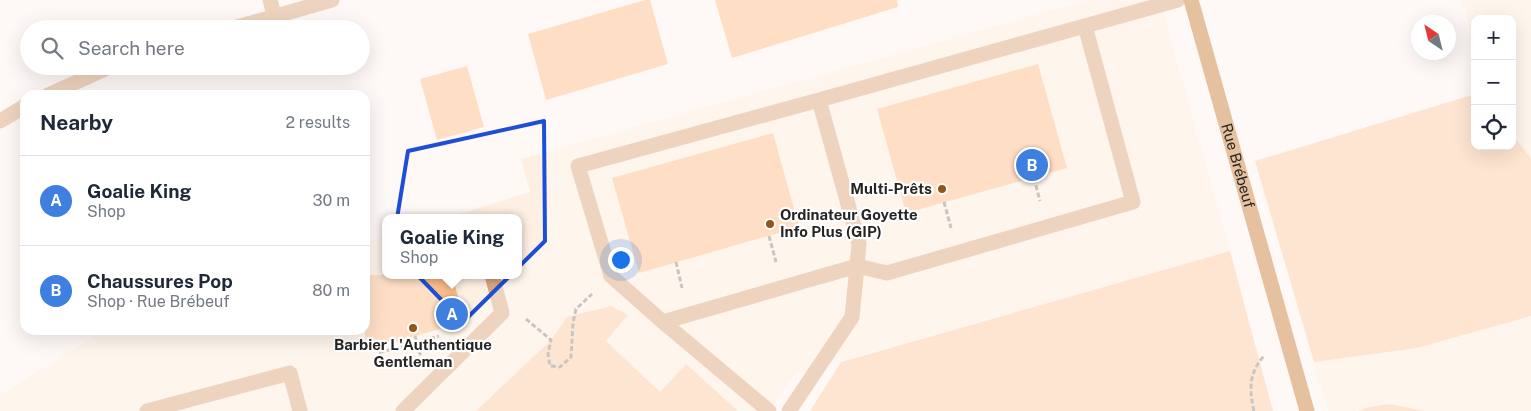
<!DOCTYPE html>
<meta charset="utf-8">
<style>
:root{--surface:#fff;--page:#f6f6f7;--text:#1f2937;--muted:#747a83;--line:#e0e1e3;--accent:#93561a}
body{margin:0;font-family:"Public Sans",sans-serif;background:var(--page);color:var(--text)}
.controls{position:absolute;right:15px;top:15px;display:grid;overflow:hidden;border-radius:10px;box-shadow:0 5px 20px #0002}
.controls button{width:45px;height:45px;display:grid;place-items:center;padding:0;border:0;border-bottom:1px solid var(--line);background:var(--surface);color:var(--text);font:25px sans-serif}
.compass{position:absolute;left:1411px;top:15px;width:45px;height:45px;border-radius:50%;background:var(--surface);box-shadow:0 5px 20px #0002;rotate:325deg}
.you{position:absolute;left:620px;top:259px;width:18px;height:18px;margin:-12px;border:4px solid #fff;border-radius:50%;background:#1a73e8;box-shadow:0 0 0 8px #1a73e833}
.badge{display:grid;place-items:center;width:32px;height:32px;border-radius:50%;background:var(--accent);color:#fff;font-size:16px;font-weight:700}
.pin{position:absolute;translate:-50% -50%;border:2px solid #fff;box-shadow:0 1px 5px #0006}
.popup{position:absolute;left:382px;top:214px;width:140px;height:65px;box-sizing:border-box;display:grid;place-content:center;border-radius:10px;background:var(--surface);filter:drop-shadow(0 1px 4px #0005);font-size:16px;white-space:nowrap;color:var(--muted)}
.popup b{font-size:19px;color:var(--text)}
.popup::after{content:'';position:absolute;left:50%;top:100%;margin-left:-10px;border:10px solid transparent;border-top-color:var(--surface)}
.list{margin:0;padding:0;list-style:none}
h2{display:flex;justify-content:space-between;align-items:center;height:65px;margin:0;padding:0 20px;font-size:21px}
h2 small{font-size:16px;font-weight:400;color:var(--muted)}
.list li{display:grid;grid-template-columns:32px 1fr auto;gap:15px;align-items:center;box-sizing:border-box;height:90px;padding:0 20px;border-top:1px solid var(--line)}
.list b{display:block;font-size:19px;white-space:nowrap}
.list p{margin:0;font-size:16px;white-space:nowrap;color:var(--muted)}
.list em{font-size:16px;font-style:normal;color:var(--muted)}
.icon{flex:none;width:28px;height:28px;fill:none;stroke:currentColor;stroke-width:2;stroke-linecap:round;stroke-linejoin:round}
.map{position:relative;flex:none;width:1531px;height:411px;overflow:hidden}
.search{position:absolute;background:var(--surface);box-shadow:0 5px 20px #0002;left:20px;top:20px;width:350px;height:55px;display:flex;align-items:center;gap:12px;box-sizing:border-box;padding:0 18px;border-radius:28px;color:var(--muted);font-size:19px}
.panel{position:absolute;background:var(--surface);box-shadow:0 5px 20px #0002;left:20px;top:90px;width:350px;height:245px;border-radius:15px}
.map>svg:first-child{display:block}
.built{fill:#feefe3}
.green{fill:#ffcda6}
.building{fill:#febd8a}
.lines{fill:none;stroke-linecap:round;stroke-linejoin:round}
.path{stroke:#8b8784;stroke-width:3;stroke-dasharray:5 2.5;stroke-linecap:butt}
.lane{stroke:#dba77d;stroke-width:15}
.street{stroke:#dba77d;stroke-width:15}
.secondary{stroke:#c87c37;stroke-width:15}
.marked{fill:none;stroke:#1d4ed8;stroke-width:4;stroke-linejoin:round}
.poi-dot{fill:#93561a;stroke:#fff;stroke-width:2}
.labels{text-anchor:middle;stroke-width:4.5;stroke-linejoin:round;paint-order:stroke}
.street-label{font-size:15px;fill:#272422;stroke:#fff}
.poi-label{font-size:15px;font-weight:bold;fill:#272422;stroke:#fff;text-anchor:end}
</style>
<div class="map">
<svg width="1531" height="411" viewBox="0 0 1531 411">
<rect width="100%" height="100%" fill="#fef9f5"/>
<path class="built" d="M 1088,0 L 1160,0 L 1230,251 L 795,374 L 769,411 L 0,411 L 0,395 L 104,330 L 365,330 L 365,242 L 386,236 L 386,275 L 518,275 L 518,218 L 446,218 L 530,192 L 521,159 Z
M 1462,0 L 1531,0 L 1531,411 L 1425,411 L 1420,409 L 1366,408 L 1358,411 L 1328,411 L 1255,161 L 1475,146 L 1512,146 L 1512,19 L 1475,19 L 1475,48 Z"/>
<path class="green" d="M 1475,94 L 1475,146 L 1512,146 L 1512,134 L 1531,158 L 1531,316 L 1417,348 L 1314,362 L 1255,161 Z
M 1230,251 L 1273,411 L 810,411 L 841,362 Z
M 611,306 L 628,315 L 606,341 L 660,392 L 686,364 L 738,411 L 476,411 L 551,340 L 567,317 Z
M 1389,404 L 1425,411 L 1358,411 L 1366,408 Z"/>
<path class="building" d="M 645,0 L 650,0 L 668,64 L 546,100 L 528,34 Z
M 715,0 L 897,0 L 898,7 L 732,58 Z
M 1038,64 L 1067,168 L 906,213 L 877,109 Z
M 467,66 L 484,127 L 437,140 L 420,79 Z
M 773,133 L 799,227 L 639,273 L 612,178 Z
M 365,275 L 452,275 L 465,322 L 365,350 Z"/>
<g class="lines">
<path class="path" d="M 1034,178 L 1040,201
M 944,202 L 951,228
M 769,236 L 776,262
M 676,262 L 682,288
M 526,319 L 551,340 L 548,354 L 550,366 L 560,367 L 571,357 L 573,323 L 576,309 L 592,294
M 415,336 L 421,357
M 377,347 L 378,353 L 439,336
M 1254,411 C 1249,390 1249,372 1264,356"/>
<path class="lane" d="M 1085,26 L 1133,202 L 887,273 L 857,266 L 859,244 L 819,100 L 1178,0
M 663,322 L 611,276 L 578,166 L 819,100
M 147,411 L 290,373 L 300,411
M 403,411 L 502,313 L 492,275
M 769,411 L 663,322 L 857,266 L 852,317 L 789,411"/>
<path class="street" d="M 270,0 L 274,15
M 230,29 L 332,0
M 48,95 L 112,66
M 0,121 L 25,106"/>
<path class="secondary" id="s1" d="M 1191,0 L 1307,411"/>
</g>
<path d="M0 0H1531V411H0ZM 544,121 L 545,241 L 463,322 L 392,249 L 408,151 Z" fill="#fef9f5" fill-opacity=".55" fill-rule="evenodd"/>
<path class="marked" d="M 544,121 L 545,241 L 463,322 L 392,249 L 408,151 Z"/>
<g class="poi-dot">
<circle cx="942" cy="189" r="5"/>
<circle cx="770" cy="224" r="5"/>
<circle cx="413" cy="328" r="5"/>
</g>
<g class="labels">
<g class="street-label">
<text dy="5" stroke="none"><textPath href="#s1" startOffset="172">Rue Brébeuf</textPath></text>
</g>
<g class="poi-label">
<text x="932" y="194">Multi-Prêts</text>
<text x="780" y="220" text-anchor="start">Ordinateur Goyette<tspan x="780" dy="17">Info Plus (GIP)</tspan></text>
<text x="413" y="350" text-anchor="middle">Barbier L'Authentique<tspan x="413" dy="17">Gentleman</tspan></text>
</g>
</g>
</svg>
<div class="controls">
<button>+</button>
<button>−</button>
<button><svg class="icon" aria-label="locate" viewBox="0 0 24 24"><circle cx="12" cy="12" r="6"/><path d="M12 2v4M12 18v4M2 12h4M18 12h4"/></svg></button>
</div>
<svg class="compass" viewBox="-18 -18 36 36"><path d="M0-13l5 13h-10z" fill="#e53935"/><path d="M0 13l5-13h-10z" fill="#747a83"/></svg>
<div class="you"></div>
<div class="pin badge" style="left:452px;top:314px;background:#3f7fe0">A</div>
<div class="popup"><b>Goalie King</b>Shop</div>
<div class="pin badge" style="left:1032px;top:165px;background:#3f7fe0">B</div>
<div class="search"><svg class="icon" aria-label="search" viewBox="0 0 24 24"><circle cx="10" cy="10" r="6"/><path d="M15 15l6 6"/></svg>Search here</div>
<section class="panel">
<h2>Nearby<small>2 results</small></h2>
<ul class="list">
<li><span class="badge" style="background:#3f7fe0">A</span><div><b>Goalie King</b><p>Shop</p></div><em>30 m</em></li>
<li><span class="badge" style="background:#3f7fe0">B</span><div><b>Chaussures Pop</b><p>Shop · Rue Brébeuf</p></div><em>80 m</em></li>
</ul>
</section>
</div>
